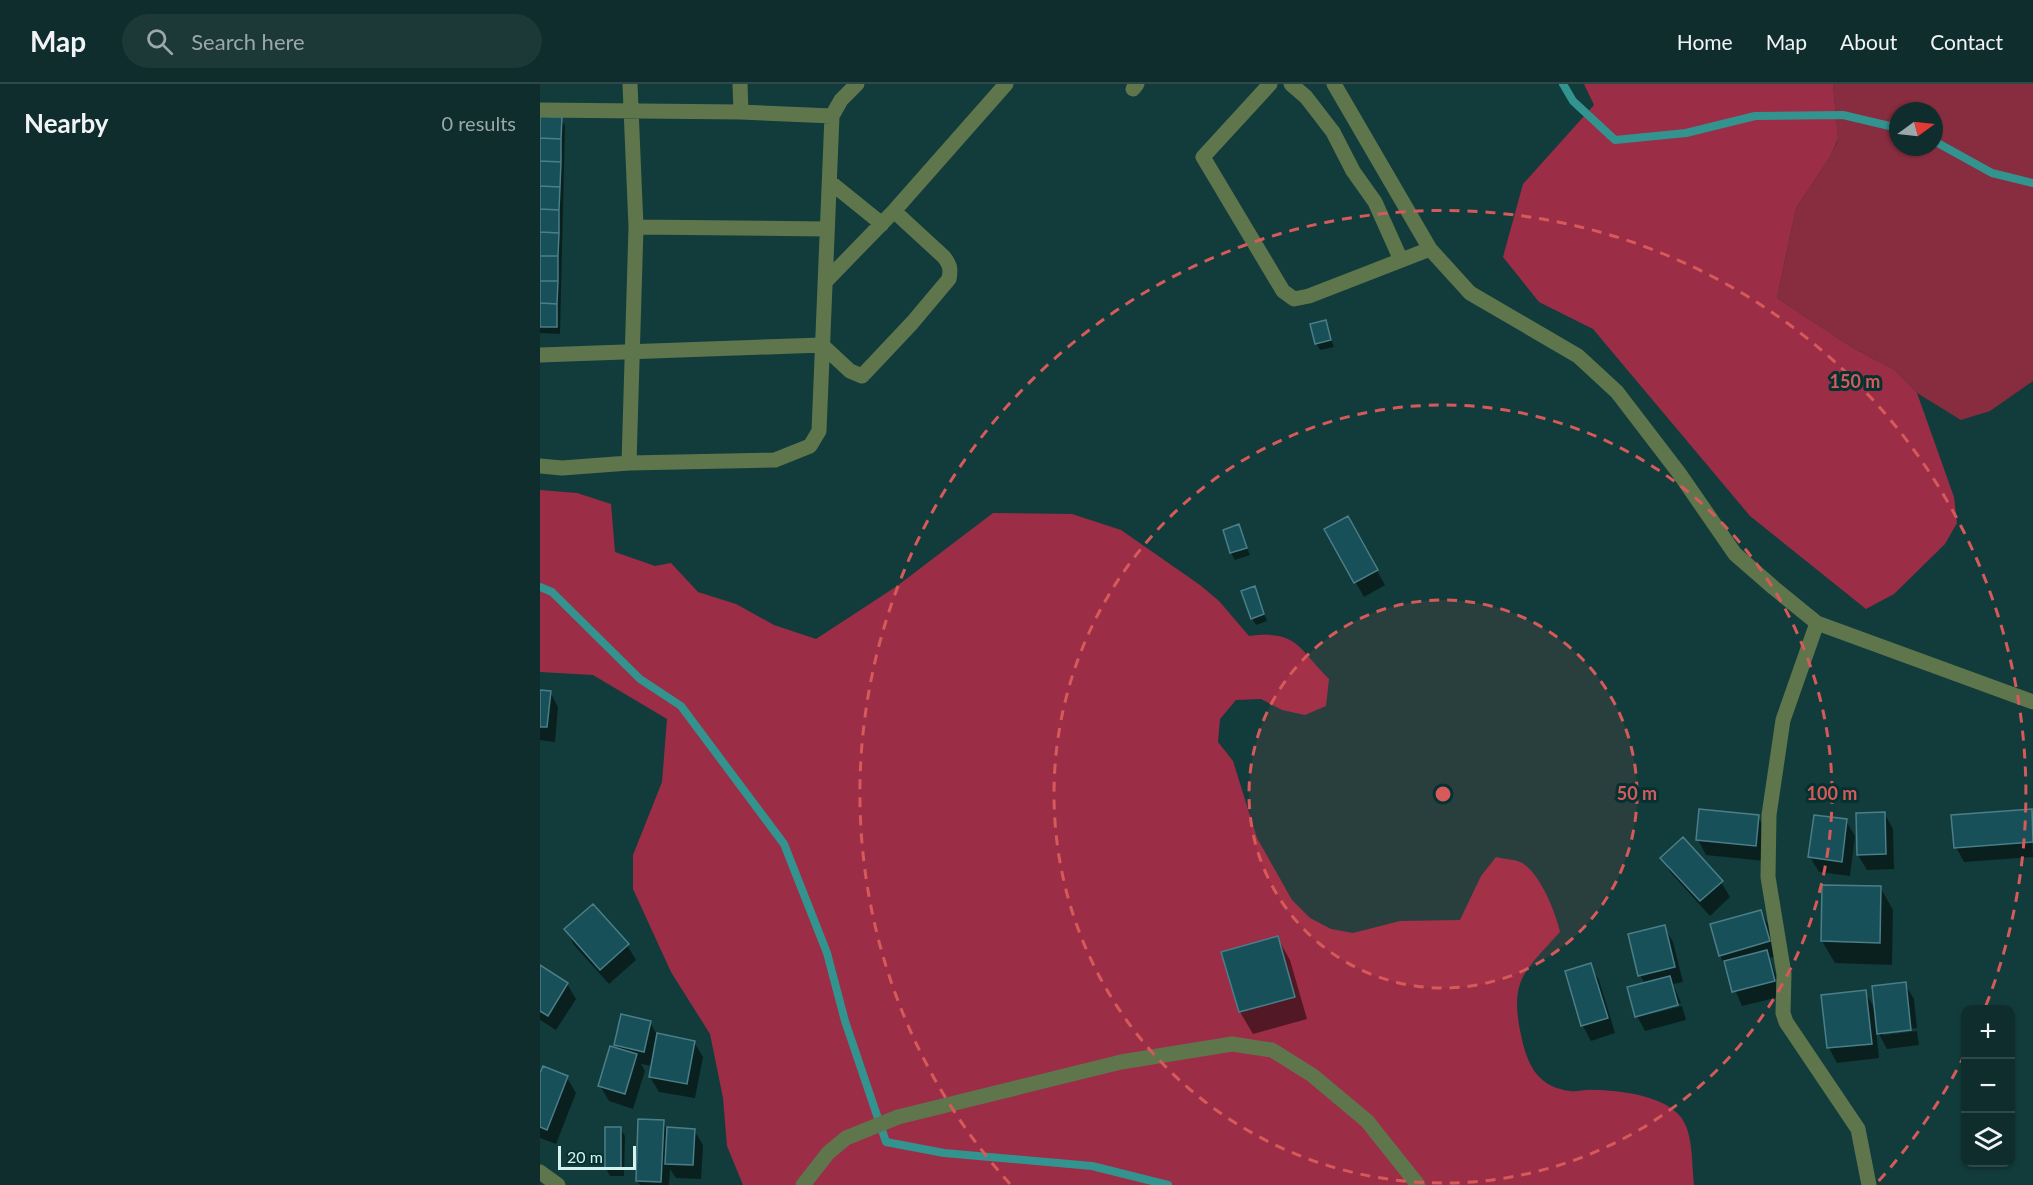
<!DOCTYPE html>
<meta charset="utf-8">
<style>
:root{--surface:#0e2d2c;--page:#1c3938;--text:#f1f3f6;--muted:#9ba8a9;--line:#2e4948}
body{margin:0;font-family:Lato,sans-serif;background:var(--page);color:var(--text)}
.controls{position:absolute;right:18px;bottom:18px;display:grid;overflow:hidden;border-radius:12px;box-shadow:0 2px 4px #0004}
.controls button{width:54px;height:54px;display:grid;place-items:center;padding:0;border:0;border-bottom:2px solid var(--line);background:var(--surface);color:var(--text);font:30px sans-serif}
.compass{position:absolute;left:1349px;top:18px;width:54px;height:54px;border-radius:50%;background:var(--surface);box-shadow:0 2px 4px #0004;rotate:75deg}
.scale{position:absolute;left:18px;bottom:15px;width:78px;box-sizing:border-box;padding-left:6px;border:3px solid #d6f2f0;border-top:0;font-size:16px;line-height:21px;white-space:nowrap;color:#d6f2f0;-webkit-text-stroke:4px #053231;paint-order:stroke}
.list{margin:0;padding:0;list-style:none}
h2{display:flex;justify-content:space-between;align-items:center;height:78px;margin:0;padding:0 24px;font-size:26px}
h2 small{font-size:20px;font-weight:400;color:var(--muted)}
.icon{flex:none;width:33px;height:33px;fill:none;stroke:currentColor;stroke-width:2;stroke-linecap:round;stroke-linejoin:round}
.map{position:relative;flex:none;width:1493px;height:1101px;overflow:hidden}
header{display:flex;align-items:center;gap:36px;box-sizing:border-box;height:84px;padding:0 30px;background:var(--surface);border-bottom:2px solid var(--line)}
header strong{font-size:28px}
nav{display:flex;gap:33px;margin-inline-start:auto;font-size:21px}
.search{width:420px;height:54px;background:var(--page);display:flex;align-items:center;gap:15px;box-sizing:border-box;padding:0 21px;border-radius:33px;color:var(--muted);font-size:22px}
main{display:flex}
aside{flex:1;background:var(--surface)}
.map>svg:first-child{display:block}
.green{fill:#872d3f;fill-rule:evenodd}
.forest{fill:#9c2d46}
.shadow{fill:#0007}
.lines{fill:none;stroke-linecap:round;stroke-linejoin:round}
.stream{stroke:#33938f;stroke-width:8}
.building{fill:#185059;stroke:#4a7e89;stroke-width:1.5}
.minor{stroke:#5f764d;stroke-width:15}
.ring{fill:none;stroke:#d65a5a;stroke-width:3;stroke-dasharray:10 8}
.centre{fill:#d65a5a;stroke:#053231;stroke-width:3}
.ring-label{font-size:18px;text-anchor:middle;font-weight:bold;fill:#d65a5a;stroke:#053231;stroke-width:6;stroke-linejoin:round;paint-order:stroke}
</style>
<header>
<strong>Map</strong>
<div class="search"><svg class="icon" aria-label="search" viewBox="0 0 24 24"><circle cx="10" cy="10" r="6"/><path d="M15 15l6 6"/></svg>Search here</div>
<nav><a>Home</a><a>Map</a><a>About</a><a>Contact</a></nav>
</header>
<main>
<aside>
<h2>Nearby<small>0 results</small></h2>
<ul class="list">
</ul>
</aside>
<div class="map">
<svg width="1493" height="1101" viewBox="0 0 1493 1101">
<rect width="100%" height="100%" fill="#123c3b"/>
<path class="green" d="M 1293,0 L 1493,0 L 1493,297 L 1450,327 L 1421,336 L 1377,309 L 1355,286 L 1313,264 L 1237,214 L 1256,124 L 1290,73 L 1298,56 ZM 1358,27 L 1394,27 L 1394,63 L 1358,63 Z"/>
<path class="forest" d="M 1044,0 L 1293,0 L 1298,55 L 1290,73 L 1256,124 L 1237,214 L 1313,264 L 1355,286 L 1377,309 L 1414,413 L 1417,439 L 1405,460 L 1354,510 L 1326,525 L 1210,432 L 1053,245 L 999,218 L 963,173 L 983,100 L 1054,21 Z
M 0,406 L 37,409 L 71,420 L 75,468 L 115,482 L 131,479 L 158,508 L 196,520 L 234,541 L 276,555 L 357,502 L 453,429 L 532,430 L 581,446 L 660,501 L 679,517 L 709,552 C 758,546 758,564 789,595 L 786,622 L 765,631 L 742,626 L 721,615 L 696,616 L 680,635 L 678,658 L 693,677 L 717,754 L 752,816 L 770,834 L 791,845 L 813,849 L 860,837 L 920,836 L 941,792 L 956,773 C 963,775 973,775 980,778 C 999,786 1016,829 1020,848 C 985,887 969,895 981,951 C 987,980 997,1003 1030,1007 C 1038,1008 1045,1005 1053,1006 C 1079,1006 1131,1012 1144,1038 C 1153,1054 1152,1082 1154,1101 L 203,1101 L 187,1062 L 183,1014 L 170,950 L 131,888 L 93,805 L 93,771 L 122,698 L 127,635 L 53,591 L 0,588 Z"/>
<path class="shadow" d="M 0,34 L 21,35 L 25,42 L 20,250 L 0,249 Z
M 785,238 L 794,263 L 780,266 L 776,259 Z
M 807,434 L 845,501 L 824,513 L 786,446 Z
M 698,442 L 710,471 L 695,476 L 691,469 Z
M 714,504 L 727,537 L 716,541 L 712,534 Z
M 0,607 L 10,608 L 18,623 L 15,658 L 0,656 Z
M 1491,726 L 1493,773 L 1424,778 L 1416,763 Z
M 1344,729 L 1353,745 L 1354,785 L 1327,786 L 1318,771 L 1317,730 Z
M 1218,733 L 1227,748 L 1224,777 L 1166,771 L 1158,756 Z
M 1306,737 L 1315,752 L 1310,792 L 1279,788 L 1270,773 Z
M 1122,774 L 1181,798 L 1190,813 L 1170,832 L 1131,789 Z
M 1340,803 L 1353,826 L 1352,881 L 1295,879 L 1282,857 Z
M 1221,827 L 1229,842 L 1238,872 L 1230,874 L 1243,912 L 1202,922 L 1180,871 Z
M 1124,843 L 1133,858 L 1143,898 L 1133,900 L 1141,919 L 1098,930 L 1098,933 L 1142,922 L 1146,936 L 1105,947 L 1097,932 L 1105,900 L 1100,891 Z
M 26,846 L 87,861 L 96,876 L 69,900 L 34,861 Z
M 737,853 L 750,876 L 767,935 L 713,950 L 700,928 Z
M 1050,881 L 1059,896 L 1075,949 L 1051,957 L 1043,942 L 1027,888 Z
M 0,883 L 27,900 L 36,915 L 16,946 L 0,936 Z
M 1365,900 L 1374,915 L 1377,944 L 1343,948 L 1343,951 L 1377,947 L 1379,961 L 1347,965 L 1336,945 L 1339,974 L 1297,979 L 1289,964 L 1283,912 L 1325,908 L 1336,927 Z
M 110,938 L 117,951 L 154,958 L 163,973 L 155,1014 L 119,1008 L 110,993 L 112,982 L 101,980 L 105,987 L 93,1025 L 69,1017 L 60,1002 L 80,967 L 76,961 Z
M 0,993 L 27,994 L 36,1009 L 16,1060 L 0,1054 Z
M 123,1038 L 127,1045 L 154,1046 L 163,1061 L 161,1095 L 136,1094 L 130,1085 L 129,1101 L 100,1101 L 97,1097 Z
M 80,1044 L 85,1052 L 84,1092 L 70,1092 L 66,1085 Z"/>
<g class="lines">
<path class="stream" d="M 1023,0 L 1033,17 L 1075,56 L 1146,49 L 1215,32 L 1303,31 L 1358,44
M 1394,57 L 1452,89 L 1493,99
M 0,503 L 12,508 L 100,595 L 141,622 L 244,760 L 287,869 L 305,937 L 346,1058 L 404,1069 L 552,1082 L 628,1101"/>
</g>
<path class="building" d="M 0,32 L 22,33 L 21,55 L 0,54 Z
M 0,54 L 21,55 L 21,78 L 0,77 Z
M 0,77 L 21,78 L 20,103 L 0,102 Z
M 0,102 L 20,103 L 19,126 L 0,125 Z
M 0,125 L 19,126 L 19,149 L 0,148 Z
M 0,148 L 19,149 L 18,172 L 0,172 Z
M 0,172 L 18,172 L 18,197 L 0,197 Z
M 0,197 L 18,197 L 17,220 L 0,219 Z
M 0,219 L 17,220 L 17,243 L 0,243 Z
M 786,236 L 791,256 L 775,260 L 770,240 Z
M 808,432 L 838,486 L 814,499 L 784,445 Z
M 699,440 L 707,464 L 690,469 L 683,446 Z
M 715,502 L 724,530 L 711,535 L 701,507 Z
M 0,606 L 11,607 L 7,643 L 0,643 Z
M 1159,725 L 1219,731 L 1216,762 L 1156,756 Z
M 1492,725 L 1493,758 L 1414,764 L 1411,731 Z
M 1345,728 L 1346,770 L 1317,771 L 1316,729 Z
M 1274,731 L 1307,735 L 1302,778 L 1268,773 Z
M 1143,753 L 1183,797 L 1160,817 L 1120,774 Z
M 1282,801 L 1341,802 L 1340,859 L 1281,857 Z
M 53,820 L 89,860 L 60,886 L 24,845 Z
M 1221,826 L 1230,857 L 1179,872 L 1170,840 Z
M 1125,841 L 1135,883 L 1098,892 L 1088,850 Z
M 738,852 L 755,913 L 699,928 L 681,868 Z
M 1227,866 L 1235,897 L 1192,908 L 1184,877 Z
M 1051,879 L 1068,934 L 1041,942 L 1025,887 Z
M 0,881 L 28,899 L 8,932 L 0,927 Z
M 1130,892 L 1138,921 L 1095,933 L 1087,903 Z
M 1366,898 L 1371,946 L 1337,950 L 1332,902 Z
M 1326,906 L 1332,960 L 1287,964 L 1281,911 Z
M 81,930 L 111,937 L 104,968 L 74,961 Z
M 117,949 L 155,957 L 147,1000 L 109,993 Z
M 70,962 L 97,970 L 85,1010 L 58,1002 Z
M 3,982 L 28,992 L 7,1046 L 0,1043 L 0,989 Z
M 98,1035 L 124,1036 L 121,1098 L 96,1097 Z
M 65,1043 L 81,1043 L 81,1085 L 65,1085 Z
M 127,1043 L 155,1045 L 153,1081 L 125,1080 Z"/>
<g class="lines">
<path class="minor" d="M 200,0 L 201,28
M 730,0 L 663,73 L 743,207 L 754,215 L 769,212 L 890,165
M 751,0 L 766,13 L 793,48 L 813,87 L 835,118 L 861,176
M 794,0 L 890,165 L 930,209 L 1038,272 L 1077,308 L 1139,389 L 1195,470 L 1234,504 L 1277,539 L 1493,618
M 593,5 L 597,0
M 0,26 L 201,28 L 292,32
M 290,98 L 342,140
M 96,143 L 287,145
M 286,197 L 354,127 L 466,0
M 0,271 L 282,261 L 310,287 L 322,292 L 372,239 L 409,195 C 411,185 410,181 404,173 L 354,127
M 89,379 L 96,143 L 90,0
M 0,382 L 22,384 L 89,379 L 235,376 L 270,362 L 279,347 L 292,32 L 301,16 L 317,0
M 1277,539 L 1243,636 L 1229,731 L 1228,793 L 1244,890 L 1243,929 L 1246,938 L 1318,1045 L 1329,1101
M 0,1088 L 18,1101
M 263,1101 L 288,1069 L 306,1054 L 358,1033 L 581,978 L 692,960 L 732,966 L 772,991 L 827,1037 L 878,1101"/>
</g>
<circle cx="903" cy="710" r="194" fill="#d65a5a" fill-opacity=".12"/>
<g class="ring">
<circle cx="903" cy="710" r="194"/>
<circle cx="903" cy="710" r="389"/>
<path d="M1425 970A583 583 0 0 1 1336 1100M470 1100A583 583 0 1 1 1445 924"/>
</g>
<circle cx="903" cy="710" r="9" class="centre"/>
<g class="ring-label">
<text x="1315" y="304">150 m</text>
<text x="1097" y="716">50 m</text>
<text x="1292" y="716">100 m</text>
</g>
</svg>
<div class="controls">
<button>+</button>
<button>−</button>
<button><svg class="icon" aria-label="layers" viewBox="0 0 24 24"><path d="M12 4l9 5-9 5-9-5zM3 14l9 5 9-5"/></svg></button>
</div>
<svg class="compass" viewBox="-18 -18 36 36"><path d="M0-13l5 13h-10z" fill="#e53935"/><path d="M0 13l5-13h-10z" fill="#9ba8a9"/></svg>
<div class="scale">20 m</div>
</div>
</main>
